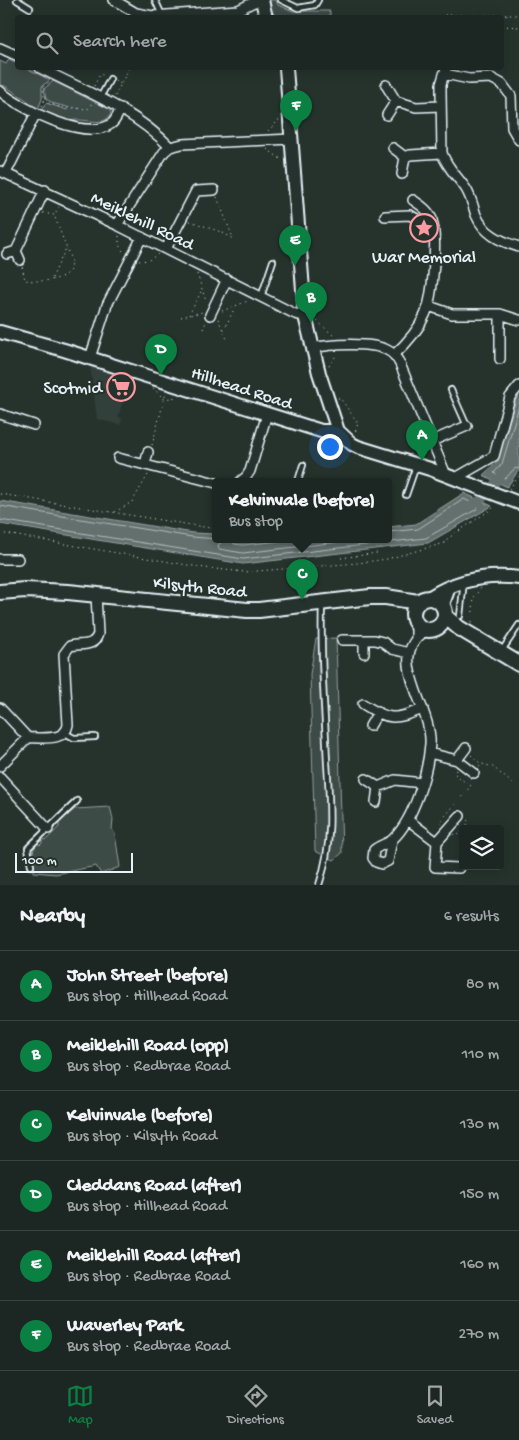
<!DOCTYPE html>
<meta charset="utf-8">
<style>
:root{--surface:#1c2622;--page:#252e2a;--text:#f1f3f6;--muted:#a0a5a5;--line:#3a4340;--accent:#0b8043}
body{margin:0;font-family:"Gochi Hand",sans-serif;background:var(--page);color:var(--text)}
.controls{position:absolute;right:15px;bottom:15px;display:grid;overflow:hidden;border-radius:5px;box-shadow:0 2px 12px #0003}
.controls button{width:45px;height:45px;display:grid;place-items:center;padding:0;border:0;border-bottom:1px solid var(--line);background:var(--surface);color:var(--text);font:25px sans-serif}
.scale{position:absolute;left:15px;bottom:12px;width:118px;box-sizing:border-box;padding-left:5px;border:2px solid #e8f1f8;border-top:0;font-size:14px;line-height:18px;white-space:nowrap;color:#e8f1f8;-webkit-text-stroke:4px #26332d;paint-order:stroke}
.you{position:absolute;left:329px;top:446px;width:18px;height:18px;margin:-12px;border:4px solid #fff;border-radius:50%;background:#1a73e8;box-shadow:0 0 0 8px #1a73e833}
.badge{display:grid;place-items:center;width:32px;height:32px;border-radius:50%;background:var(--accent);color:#fff;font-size:16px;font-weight:700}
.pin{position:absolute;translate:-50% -41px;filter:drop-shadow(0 1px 2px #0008)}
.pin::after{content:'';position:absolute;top:26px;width:18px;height:15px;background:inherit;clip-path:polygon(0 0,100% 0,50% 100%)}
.popup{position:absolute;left:212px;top:478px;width:180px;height:65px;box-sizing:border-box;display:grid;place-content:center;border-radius:5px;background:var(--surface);filter:drop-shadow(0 1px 4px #0005);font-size:16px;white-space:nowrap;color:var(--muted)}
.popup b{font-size:19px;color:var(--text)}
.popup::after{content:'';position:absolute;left:50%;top:100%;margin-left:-10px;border:10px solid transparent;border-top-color:var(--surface)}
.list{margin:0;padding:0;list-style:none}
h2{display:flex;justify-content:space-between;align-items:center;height:65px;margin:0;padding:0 20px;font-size:21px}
h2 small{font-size:16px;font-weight:400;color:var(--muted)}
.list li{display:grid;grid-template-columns:32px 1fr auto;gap:15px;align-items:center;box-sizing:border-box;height:70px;padding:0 20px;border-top:1px solid var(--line)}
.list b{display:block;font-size:19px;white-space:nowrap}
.list p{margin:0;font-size:16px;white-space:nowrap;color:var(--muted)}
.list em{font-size:16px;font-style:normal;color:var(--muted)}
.icon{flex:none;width:28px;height:28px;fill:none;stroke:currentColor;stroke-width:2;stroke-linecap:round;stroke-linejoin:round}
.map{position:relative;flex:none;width:519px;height:885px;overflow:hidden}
.search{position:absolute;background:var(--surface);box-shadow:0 2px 12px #0003;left:15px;right:15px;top:15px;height:55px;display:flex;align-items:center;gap:12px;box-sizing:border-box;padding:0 18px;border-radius:5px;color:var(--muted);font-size:19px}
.sheet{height:485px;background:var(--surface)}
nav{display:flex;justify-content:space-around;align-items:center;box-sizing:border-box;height:70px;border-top:1px solid var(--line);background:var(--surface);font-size:14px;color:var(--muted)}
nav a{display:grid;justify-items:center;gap:2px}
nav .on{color:var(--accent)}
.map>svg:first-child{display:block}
.built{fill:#333f3a}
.green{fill:#3e4b47;stroke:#939ea0}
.water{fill:#636f6d;stroke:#98a3a5}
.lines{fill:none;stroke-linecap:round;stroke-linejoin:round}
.shore{stroke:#b3bdc0;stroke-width:1}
.canal{stroke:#636f6d;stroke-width:9}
.lane-casing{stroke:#e8f1f8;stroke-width:8}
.street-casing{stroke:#e8f1f8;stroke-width:12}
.secondary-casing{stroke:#e8f1f8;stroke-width:16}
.primary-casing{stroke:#e8f1f8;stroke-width:18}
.path{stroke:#e8f1f8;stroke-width:1;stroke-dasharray:1 4;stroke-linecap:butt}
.lane{stroke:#26332d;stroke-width:4.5}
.street{stroke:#26332d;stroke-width:9}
.secondary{stroke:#26332d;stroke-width:12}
.primary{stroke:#26332d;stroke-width:14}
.labels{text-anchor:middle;stroke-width:4.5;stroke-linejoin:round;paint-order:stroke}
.street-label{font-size:18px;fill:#e8f1f8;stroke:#26332d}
.poi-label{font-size:18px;fill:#e8f1f8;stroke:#26332d}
</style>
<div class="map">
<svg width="519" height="885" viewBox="0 0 519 885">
<rect width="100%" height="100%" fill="#26332d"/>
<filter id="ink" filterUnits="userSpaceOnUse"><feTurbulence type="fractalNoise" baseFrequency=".02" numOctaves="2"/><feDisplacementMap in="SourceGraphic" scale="10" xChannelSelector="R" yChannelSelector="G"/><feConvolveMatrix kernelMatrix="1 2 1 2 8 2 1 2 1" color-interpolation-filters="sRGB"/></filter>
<g filter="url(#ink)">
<path class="built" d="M 90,365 L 130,377 L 118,417 L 122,418 L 120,425 L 97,419 Z"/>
<path class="green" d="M 267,0 L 276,0 L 278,5 L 293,11 L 330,11 L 330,17 L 277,17 L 273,13 Z
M 9,59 L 17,63 L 18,68 L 26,68 L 50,80 L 42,86 L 42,99 L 38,109 L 29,105 L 28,101 L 5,86 L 0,85 L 0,61 L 6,64 Z
M 53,81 L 109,109 L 111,113 C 105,130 81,115 68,122 L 41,111 L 46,103 L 67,110 L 67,107 L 55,104 L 46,99 L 44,89 Z
M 336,638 L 342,853 L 334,860 L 315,851 L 310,674 L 316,639 Z
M 110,807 L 113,819 L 112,829 L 115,834 L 120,867 L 101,874 L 96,866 L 56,874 L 34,872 C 34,861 29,852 38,843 L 40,845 L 42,843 L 42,840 L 47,839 L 59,827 L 59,822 L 75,809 Z"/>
<path class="water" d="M 519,393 L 519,470 L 507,487 L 483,475 L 497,462 L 517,396 Z
M 464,493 L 492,506 L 428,543 L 243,564 L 0,524 L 0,501 L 193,533 L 216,534 L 216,539 L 388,539 L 388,527 L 416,524 Z"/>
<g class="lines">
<path class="shore" d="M 519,406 L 502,464 L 494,473 L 505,479 L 514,469 L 519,468
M 0,506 L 192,537 L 217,539
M 0,520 L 243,559 L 426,538 L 477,509 L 478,506 L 464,499 L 418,529 L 388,532
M 226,539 L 218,545 L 219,549 L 243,553 L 365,539
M 234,539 L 234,544 L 243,545 L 300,539"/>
<path class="canal" d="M 471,506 L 483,498 L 504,472"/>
<defs>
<path id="lane" d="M 17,0 L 30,8
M 155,0 L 162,15
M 281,0 L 298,8 L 315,5 L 318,0
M 100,98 L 110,79
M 261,297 L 273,261
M 451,390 L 467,426
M 298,481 L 303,465
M 406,495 L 416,466
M 460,616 L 463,590 L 461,583
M 501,652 L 519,625
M 65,733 L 74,738 L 95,737
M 31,866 L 28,848 L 77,801
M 319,885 C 333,844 330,806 327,763 C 325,711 320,657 322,605"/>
<path id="street" d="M 114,0 L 136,13 L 153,16 L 238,10 L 254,2 L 262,1
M 0,48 L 18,56
M 40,68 C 85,91 133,109 170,147 L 182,144 L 292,139
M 446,68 L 441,84 L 441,93 L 442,153 C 447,168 458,177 466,189 C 471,197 473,206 476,215 C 484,234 500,241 519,247
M 445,74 L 469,79 L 491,78 L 502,84 L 511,96 L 512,128 L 519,140
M 386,85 L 396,101
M 0,91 C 19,108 86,142 111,124 C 116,121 118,114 121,108
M 387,115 L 396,101 L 416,107 L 441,106
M 393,148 L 405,157
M 0,171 L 117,225 L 295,314 L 305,316
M 6,173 L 36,113
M 402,174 L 405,157 L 410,155 L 442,153
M 385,216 L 410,215 L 420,221 L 432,219
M 117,225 L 164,152 L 170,147
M 166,249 L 196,191 L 214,190
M 16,251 L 45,190
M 7,254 L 16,251 L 20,260
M 429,306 L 452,314 L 500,314 L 519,320
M 500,314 L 500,359
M 210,315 L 227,279
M 313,348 C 330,344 372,342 387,350 C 394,353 397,358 400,364 L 444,470 L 442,474
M 394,355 C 407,343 418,331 425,315 C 433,297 439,232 430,215 C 426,208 419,204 413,200
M 90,358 L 107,305 L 142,237
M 0,414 L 34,425
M 432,441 L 467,426
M 118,458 L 216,483
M 145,465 L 148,452
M 454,479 L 494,456 L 510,397 L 519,386
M 241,481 L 246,477 L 250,471 L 267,414
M 0,559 L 18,559
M 416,622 L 416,638
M 342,640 L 375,640 L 383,642 L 392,649 L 409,653
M 364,640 L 364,653
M 363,704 C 390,721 394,720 423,709
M 0,708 L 28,738
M 370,726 L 377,714
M 429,753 L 457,760 L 474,773
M 457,760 L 466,748
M 0,766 L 28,738 C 42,737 65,742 68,725 L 64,654 L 70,646 C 80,643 94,648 98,634 L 96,594
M 0,777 L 48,829
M 366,779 L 378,787 L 395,780 L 422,783
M 376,802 L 378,787
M 408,820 L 437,842
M 392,840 L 388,861 L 382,864 L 376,862 L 373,858 L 374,850 C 379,845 388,844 393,839 C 414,819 428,772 430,744 C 433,708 382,654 428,630
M 459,868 L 435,867 L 437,842 L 460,816"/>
<path id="secondary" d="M 262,0 L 266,18
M 286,68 L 305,316 L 319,373 L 338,431 L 352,444 L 358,447 L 430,469 L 519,503
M 0,332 L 64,350 L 321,431 L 338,431
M 430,597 C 457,580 487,574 519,578
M 443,604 L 449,587"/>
<path id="primary" d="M 0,592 L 25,590 L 68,592 L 247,610 L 259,610 L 370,597 L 386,597 L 418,602
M413 614a16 16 0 1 1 32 0a16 16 0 1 1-32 0Z
M 445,616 L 459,628 L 519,664"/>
</defs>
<use href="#lane" class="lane-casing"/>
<use href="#street" class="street-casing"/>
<use href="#secondary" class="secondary-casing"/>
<use href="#primary" class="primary-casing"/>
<path class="path" d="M 443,18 L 443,15 L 519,15
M 502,18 L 508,15
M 502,26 L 519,27
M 115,81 L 121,84
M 94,86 L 100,74 L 105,76
M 115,96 L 129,68
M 44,101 L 60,107 L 88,109 L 92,103
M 42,106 L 44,101 L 43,87 L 50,82
M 268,131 L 279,120
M 267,149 L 282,160
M 217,197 L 233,238
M 43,213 L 54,215 L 59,207
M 190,221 L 221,232 L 236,240
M 119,236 L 119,245 L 124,253
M 139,261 L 149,260 L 158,254
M 22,267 L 25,280 C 38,282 61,282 70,270 L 71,260 L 54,215
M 197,274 L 206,301
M 52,278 L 66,248
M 222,311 L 248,301
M 189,315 L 202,290
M 181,317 L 203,312
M 218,319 L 227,339
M 317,321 L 334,336
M 203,329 L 206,322
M 224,330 L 235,307
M 329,366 L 337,354
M 153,388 L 164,399 L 177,397
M 338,398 L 340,398 L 358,423 L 355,433
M 152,445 L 166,393
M 509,489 L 519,476
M 0,494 L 216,529
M 115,512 L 132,502 L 148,475
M 0,533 L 205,568 L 245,572 L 358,563 L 387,559 L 445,543 L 447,539 L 496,506
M 341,558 L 377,553
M 472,622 L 474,597 L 481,588
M 471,755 L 481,764
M 479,767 L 482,764 L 493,767 L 513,784
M 456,770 L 454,773 L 466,783
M 442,823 L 440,822 L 471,786 L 467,783 L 470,779
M 464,829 L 469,822 L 467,820
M 454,834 L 457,836 L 463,830"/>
<use href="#lane" class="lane"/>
<use href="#street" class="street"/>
<use href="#secondary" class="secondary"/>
<use href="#primary" class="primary"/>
</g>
</g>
<defs>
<symbol id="sight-ring" viewBox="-11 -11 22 22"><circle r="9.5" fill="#26332d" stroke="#ff9aa2" stroke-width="1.5"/><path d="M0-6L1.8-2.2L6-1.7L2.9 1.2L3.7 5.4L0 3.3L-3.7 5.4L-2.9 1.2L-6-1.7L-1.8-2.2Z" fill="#ff9aa2"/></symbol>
<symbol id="supermarket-ring" viewBox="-11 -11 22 22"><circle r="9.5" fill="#26332d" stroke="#ff9aa2" stroke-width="1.5"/><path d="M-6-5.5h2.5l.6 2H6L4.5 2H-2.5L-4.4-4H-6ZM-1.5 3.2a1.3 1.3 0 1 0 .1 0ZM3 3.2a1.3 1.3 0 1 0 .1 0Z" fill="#ff9aa2"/></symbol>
</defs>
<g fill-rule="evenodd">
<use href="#sight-ring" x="408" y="212" width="32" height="32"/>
<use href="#supermarket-ring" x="105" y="371" width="32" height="32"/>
</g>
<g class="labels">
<g class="street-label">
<text transform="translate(143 220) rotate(26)" y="6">Meiklehill Road</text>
<text transform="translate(242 387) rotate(18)" y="6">Hillhead Road</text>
<text transform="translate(200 586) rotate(6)" y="6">Kilsyth Road</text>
</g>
<g class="poi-label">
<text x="424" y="262">War Memorial</text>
<text x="102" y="393" text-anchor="end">Scotmid</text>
</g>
</g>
</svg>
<div class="controls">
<button><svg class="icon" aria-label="layers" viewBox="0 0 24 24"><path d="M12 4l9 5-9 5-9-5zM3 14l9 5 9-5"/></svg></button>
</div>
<div class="scale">100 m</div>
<div class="you"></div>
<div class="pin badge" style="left:422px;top:461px">A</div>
<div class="pin badge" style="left:311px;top:323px">B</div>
<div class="pin badge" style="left:302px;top:600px">C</div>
<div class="popup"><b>Kelvinvale (before)</b>Bus stop</div>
<div class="pin badge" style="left:161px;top:375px">D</div>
<div class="pin badge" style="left:295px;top:266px">E</div>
<div class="pin badge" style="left:296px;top:131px">F</div>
<div class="search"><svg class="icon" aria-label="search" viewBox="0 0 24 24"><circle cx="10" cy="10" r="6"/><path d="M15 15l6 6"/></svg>Search here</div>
</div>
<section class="sheet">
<h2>Nearby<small>6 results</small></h2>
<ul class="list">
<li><span class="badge">A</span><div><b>John Street (before)</b><p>Bus stop · Hillhead Road</p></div><em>80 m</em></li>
<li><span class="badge">B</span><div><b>Meiklehill Road (opp)</b><p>Bus stop · Redbrae Road</p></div><em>110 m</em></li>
<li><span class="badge">C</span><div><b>Kelvinvale (before)</b><p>Bus stop · Kilsyth Road</p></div><em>130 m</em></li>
<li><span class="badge">D</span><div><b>Cleddans Road (after)</b><p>Bus stop · Hillhead Road</p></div><em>150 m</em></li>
<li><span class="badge">E</span><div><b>Meiklehill Road (after)</b><p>Bus stop · Redbrae Road</p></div><em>160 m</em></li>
<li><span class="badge">F</span><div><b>Waverley Park</b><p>Bus stop · Redbrae Road</p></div><em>270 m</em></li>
</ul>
</section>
<nav>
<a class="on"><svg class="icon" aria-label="map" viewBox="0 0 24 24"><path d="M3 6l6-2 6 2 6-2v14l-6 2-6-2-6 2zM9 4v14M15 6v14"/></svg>Map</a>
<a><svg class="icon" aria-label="directions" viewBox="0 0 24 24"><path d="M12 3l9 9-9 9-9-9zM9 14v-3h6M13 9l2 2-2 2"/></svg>Directions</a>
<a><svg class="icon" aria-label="saved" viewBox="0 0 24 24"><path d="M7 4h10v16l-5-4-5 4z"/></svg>Saved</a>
</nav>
